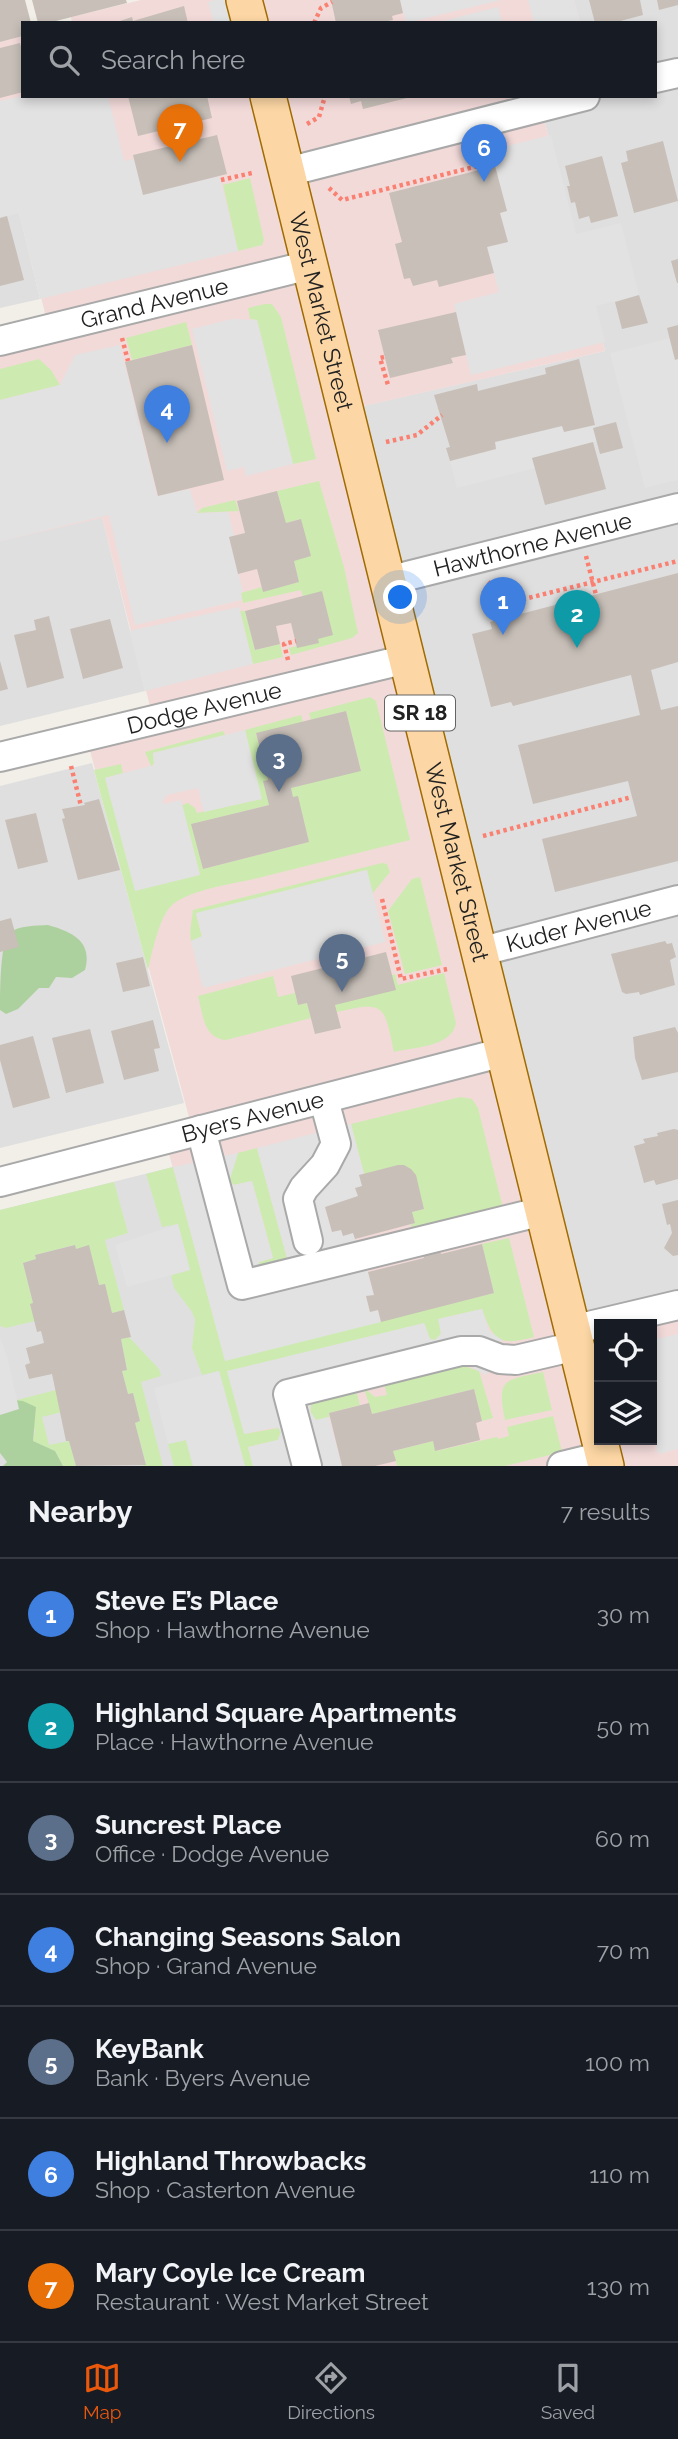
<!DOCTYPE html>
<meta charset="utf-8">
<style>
:root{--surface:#171b24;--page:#20242c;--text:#f1f3f6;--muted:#9ea1a6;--line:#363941;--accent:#ea580c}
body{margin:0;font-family:Raleway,sans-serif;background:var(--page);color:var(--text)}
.controls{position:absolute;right:21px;bottom:21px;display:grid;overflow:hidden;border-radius:0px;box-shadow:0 4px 10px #0003}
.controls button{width:63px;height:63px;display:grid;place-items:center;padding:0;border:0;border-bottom:2px solid var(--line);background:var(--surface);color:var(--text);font:35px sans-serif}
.you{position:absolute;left:401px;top:598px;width:24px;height:24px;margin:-18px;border:5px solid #fff;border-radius:50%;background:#1a73e8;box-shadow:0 0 0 10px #1a73e833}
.badge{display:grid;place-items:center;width:46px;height:46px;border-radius:50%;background:var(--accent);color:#fff;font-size:23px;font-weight:700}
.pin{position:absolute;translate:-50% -58px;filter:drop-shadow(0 2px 4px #0008)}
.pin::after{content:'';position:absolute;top:37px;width:24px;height:21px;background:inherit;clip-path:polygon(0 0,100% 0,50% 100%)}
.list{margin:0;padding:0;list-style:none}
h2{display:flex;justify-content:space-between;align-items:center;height:91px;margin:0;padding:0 28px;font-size:30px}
h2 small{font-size:23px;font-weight:400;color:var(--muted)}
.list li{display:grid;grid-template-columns:46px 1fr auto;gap:21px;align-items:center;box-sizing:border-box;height:112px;padding:0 28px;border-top:2px solid var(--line)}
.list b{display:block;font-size:26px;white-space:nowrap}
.list p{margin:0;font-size:23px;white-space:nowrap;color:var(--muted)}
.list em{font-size:23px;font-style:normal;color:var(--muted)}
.icon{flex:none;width:38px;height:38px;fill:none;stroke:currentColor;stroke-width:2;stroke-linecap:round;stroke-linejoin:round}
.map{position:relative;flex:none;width:678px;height:1466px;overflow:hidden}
.search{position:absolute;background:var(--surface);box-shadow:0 4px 10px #0003;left:21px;right:21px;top:21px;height:77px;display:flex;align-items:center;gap:18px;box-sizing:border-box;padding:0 24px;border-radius:0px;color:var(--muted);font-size:26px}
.sheet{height:875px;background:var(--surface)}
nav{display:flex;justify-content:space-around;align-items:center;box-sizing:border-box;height:98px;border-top:2px solid var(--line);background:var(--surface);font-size:19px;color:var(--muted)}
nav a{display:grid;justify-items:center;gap:4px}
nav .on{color:var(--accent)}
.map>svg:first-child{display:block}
.residential{fill:#e0dfdf}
.commercial{fill:#f2dad9}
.grass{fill:#cdebb0}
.forest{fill:#add19e}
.parking{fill:#e2e2e2}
.building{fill:#c7bfb8}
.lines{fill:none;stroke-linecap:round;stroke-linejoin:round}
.minor-casing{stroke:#a9a9a9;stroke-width:32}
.major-casing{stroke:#a06b00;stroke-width:38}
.path{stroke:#fa8072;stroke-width:4.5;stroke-dasharray:3.5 3.5;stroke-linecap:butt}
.minor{stroke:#fff;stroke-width:28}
.major{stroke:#fcd6a4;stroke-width:35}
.labels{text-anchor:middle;stroke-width:7;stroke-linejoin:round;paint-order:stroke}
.shield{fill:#fff;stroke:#646464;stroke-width:2}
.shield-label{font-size:21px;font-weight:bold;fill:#222}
.street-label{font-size:23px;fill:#222;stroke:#fff}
</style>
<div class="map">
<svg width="678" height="1466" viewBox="0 0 678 1466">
<rect width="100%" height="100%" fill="#f2efe9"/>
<path class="residential" d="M 574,0 L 678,0 L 678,1305 L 572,1330 L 345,410 L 605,351 L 541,108 L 585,96 L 655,96 L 655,23 L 580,23 Z
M 0,134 L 40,299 L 0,308 Z
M 102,517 L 145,691 L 0,726 L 0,541 Z
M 92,763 L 184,1103 L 0,1148 L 0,786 Z
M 173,1167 L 253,1466 L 0,1466 L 0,1210 Z"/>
<path class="commercial" d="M 141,0 L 574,0 L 580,23 L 72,23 L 71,17 Z
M 23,36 L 23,96 L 585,96 L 541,108 L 605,351 L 346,410 L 606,1466 L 253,1466 L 165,1139 L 193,1132 L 86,736 L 153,718 L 102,518 L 0,541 L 0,341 L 49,329 L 0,134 L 0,42 Z
M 678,1308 L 678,1466 L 609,1466 L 602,1440 L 652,1440 L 652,1324 Z"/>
<path class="grass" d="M 250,178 L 264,240 L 262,245 L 238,251 L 223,185 Z
M 265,304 L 272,304 L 281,317 L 316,459 L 293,464 L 257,320 L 250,319 L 248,308 Z
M 186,322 L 192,345 L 132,360 L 126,338 Z
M 39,359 L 51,370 L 60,385 L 0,400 L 0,369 Z
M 319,481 L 344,567 L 358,633 L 352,638 L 291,655 L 289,648 L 297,646 L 303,596 L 301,590 L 243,603 L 241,593 L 262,587 L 263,591 L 299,582 L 294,561 L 300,519 L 286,523 L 277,491 Z
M 235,500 L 239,511 L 197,513 L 202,508 Z
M 240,611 L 245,611 L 255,650 L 280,644 L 283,657 L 253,664 Z
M 370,697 L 376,701 L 410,840 C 358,853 306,866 254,879 C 231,884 190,890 172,905 C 159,917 152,953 148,970 L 94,770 L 121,764 L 123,773 L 105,778 L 200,875 L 182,805 L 188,803 L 195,808 L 197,813 L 261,799 L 245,730 L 301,715 L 303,722 L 256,734 L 268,780 L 269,805 L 192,824 L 203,869 L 309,842 L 298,797 L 293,797 L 291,788 L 361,770 L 346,711 L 311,720 L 309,713 Z
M 223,731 L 225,735 L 153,753 L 155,763 L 151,766 L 145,752 Z
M 382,863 L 387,864 L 390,872 L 372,894 L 366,870 L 196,914 L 202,937 L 191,941 L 190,932 L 193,910 Z
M 420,877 L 442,965 L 405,974 L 388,911 L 412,879 Z
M 444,973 L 456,1023 C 452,1047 414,1047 394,1052 C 384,1006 386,1000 337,1012 L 335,1005 L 392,975 L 395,974 L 398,985 Z
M 273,976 L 278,997 L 295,993 L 298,1005 L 307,1003 L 311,1018 L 226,1040 C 203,1038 203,1014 198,996 Z
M 460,1097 L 472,1099 L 478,1108 L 504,1212 L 268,1269 L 259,1266 L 258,1262 L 273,1258 L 252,1181 L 234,1185 L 229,1181 L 238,1153 L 257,1148 L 287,1258 L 411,1228 L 411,1224 L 415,1223 L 412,1212 L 424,1209 C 412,1159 413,1161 364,1174 L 351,1124 Z
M 173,1167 L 225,1360 L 494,1293 L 482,1244 L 509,1238 L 534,1337 C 501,1346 493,1342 482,1309 L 439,1319 L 441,1334 L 435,1340 L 430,1339 L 424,1323 L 244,1434 L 278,1428 L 281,1432 L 278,1440 L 248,1447 L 253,1466 L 245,1466 L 219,1371 L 202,1375 L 192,1348 L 195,1320 L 192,1312 L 174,1288 L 171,1275 L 190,1270 L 178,1224 L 162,1227 L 146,1174 Z
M 114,1182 L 128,1233 L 105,1240 L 124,1310 L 112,1313 L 105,1284 L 99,1285 L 89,1246 L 76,1249 L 74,1245 L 35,1255 L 36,1259 L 23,1263 L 33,1303 L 35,1321 L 6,1328 L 0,1326 L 0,1210 Z
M 129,1337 L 159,1369 L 161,1376 L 141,1382 L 163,1466 L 141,1466 L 146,1464 L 135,1423 L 140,1421 L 133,1393 L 128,1394 L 122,1371 L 127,1369 L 121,1339 Z
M 458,1364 L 479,1371 L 493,1418 L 482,1421 L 474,1389 L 372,1414 L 364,1388 L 375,1397 L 387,1395 L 384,1383 Z
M 543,1372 L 552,1410 L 505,1420 C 496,1378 505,1380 543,1372 Z
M 56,1390 L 62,1412 L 42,1417 L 49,1445 L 69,1441 L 76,1466 L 63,1466 L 55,1451 L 33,1441 L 35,1430 L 17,1400 Z
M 356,1390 L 360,1405 L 329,1413 L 329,1417 L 316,1420 C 310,1415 310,1411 311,1404 L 315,1401 Z
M 553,1416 L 562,1452 L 505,1466 L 397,1466 L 393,1451 L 433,1441 L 436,1451 L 497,1437 L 498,1439 L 509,1436 L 507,1427 Z
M 186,1440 L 193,1466 L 174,1466 L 168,1444 Z"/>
<path class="forest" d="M 48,925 C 72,932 93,941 85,970 L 72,978 L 56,977 L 49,988 L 39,988 L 18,1009 L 6,1014 L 0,1010 C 0,992 0,944 9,933 C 19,925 36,926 48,925 Z
M 6,1399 L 23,1401 L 36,1407 L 33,1441 L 55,1451 L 63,1466 L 3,1466 L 7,1462 L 0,1453 L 0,1405 Z"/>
<path class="parking" d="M 215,0 L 228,0 L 234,23 L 214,23 L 208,2 Z
M 400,0 L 501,0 L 406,23 Z
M 528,0 L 574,0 L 580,23 L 534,23 Z
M 498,7 L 502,23 L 435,23 Z
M 23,96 L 108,96 L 124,161 L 134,159 L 143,194 L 220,176 L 238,251 L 40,299 L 19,213 L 0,218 L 0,101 Z
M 551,135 L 576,234 L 621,223 L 639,295 L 596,306 L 605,342 L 471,375 L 454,304 L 499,292 L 487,247 L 508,242 L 500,213 L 506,211 L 494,162 L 498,161 L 495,149 Z
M 232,319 L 257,320 L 293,464 L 246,476 L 244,467 L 227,471 L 192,329 Z
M 670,338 L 678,359 L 678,480 L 645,488 L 610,353 Z
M 120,345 L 157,496 L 190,489 L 197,513 L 228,512 L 234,536 L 229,537 L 243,592 L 241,593 L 242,600 L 135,625 L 109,515 L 0,541 L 0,400 L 60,385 L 75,355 Z
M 595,425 L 596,427 L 593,428 L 597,441 L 533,458 L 535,468 L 457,488 L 450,461 L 496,449 L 495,442 L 562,426 L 564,432 Z
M 239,607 L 253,664 L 145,691 L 129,631 Z
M 245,730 L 262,799 L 204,812 L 198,788 L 167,795 L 162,801 L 164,804 L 181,800 L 200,875 L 135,891 L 105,778 L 154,765 L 153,753 Z
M 367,870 L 385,942 L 203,988 L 191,941 L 202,936 L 196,913 Z
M 351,1124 L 364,1174 L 362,1186 L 355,1188 L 358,1196 L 325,1208 L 332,1232 L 341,1230 L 343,1236 L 353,1233 L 356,1241 L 287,1258 L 257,1148 Z
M 238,1153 L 229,1182 L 234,1185 L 252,1181 L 273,1258 L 259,1262 L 259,1266 L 268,1269 L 361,1247 L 374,1295 L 367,1297 L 370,1312 L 378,1310 L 381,1322 L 225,1361 L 173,1167 Z
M 178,1224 L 190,1270 L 127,1287 L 115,1245 Z
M 482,1309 L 489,1331 L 502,1340 L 486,1375 L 469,1366 L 458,1364 L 315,1401 L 311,1404 L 310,1411 L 316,1420 L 329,1417 L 342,1466 L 253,1466 L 248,1447 L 278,1440 L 281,1432 L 278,1428 L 272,1428 L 244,1434 L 227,1371 L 424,1323 L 430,1339 L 435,1340 L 441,1334 L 438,1319 Z
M 678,1334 L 678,1449 L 658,1454 L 652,1430 L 652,1340 Z
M 0,1338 L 7,1356 L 19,1409 L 0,1415 Z
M 219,1371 L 245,1466 L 193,1466 L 186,1440 L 168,1444 L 154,1388 Z"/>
<path class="building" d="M 0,0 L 25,0 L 31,23 L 23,23 L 23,36 L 0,42 Z
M 32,0 L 126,0 L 127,3 L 48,23 L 38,23 Z
M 331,0 L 400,0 L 403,13 L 392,16 L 393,20 L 378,23 L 336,23 Z
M 589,0 L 640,0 L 643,15 L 613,23 L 595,23 Z
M 657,0 L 678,0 L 678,5 L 659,10 Z
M 184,6 L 188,23 L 114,23 L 132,17 L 133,21 Z
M 20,43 L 23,53 L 23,92 L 0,98 L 0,48 Z
M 128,96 L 207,96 L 212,118 L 138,136 Z
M 349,96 L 411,96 L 411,97 L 363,109 L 361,101 L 351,104 Z
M 217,135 L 227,174 L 143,195 L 133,155 Z
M 663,141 L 678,201 L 634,213 L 621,163 L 628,161 L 626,151 Z
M 602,156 L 618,216 L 591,223 L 589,216 L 579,219 L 575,202 L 571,203 L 567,186 L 570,186 L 565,166 Z
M 495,166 L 507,211 L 500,213 L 508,242 L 487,247 L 494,273 L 439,287 L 437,280 L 413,286 L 410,278 L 404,279 L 395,244 L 402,242 L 389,193 Z
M 7,216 L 24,280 L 0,286 L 0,218 Z
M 678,259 L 678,283 L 677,283 L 671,261 Z
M 639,295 L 648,323 L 622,329 L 615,302 Z
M 456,312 L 466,355 L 451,358 L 453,363 L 390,378 L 378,330 Z
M 678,325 L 678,359 L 675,360 L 667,328 Z
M 192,345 L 224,480 L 158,496 L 125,362 Z
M 579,359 L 595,425 L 564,432 L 562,426 L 495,442 L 496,449 L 450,461 L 446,448 L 450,447 L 434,395 L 477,384 L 478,391 L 546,374 L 545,368 Z
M 616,422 L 623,448 L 600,454 L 593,428 Z
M 593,442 L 606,489 L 545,505 L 532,458 Z
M 277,491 L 286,523 L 301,519 L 311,556 L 294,561 L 299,582 L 263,592 L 257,569 L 238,574 L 229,537 L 245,533 L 237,501 Z
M 678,573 L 678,662 L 651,670 L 661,710 L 678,706 L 678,861 L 555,892 L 542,839 L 637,816 L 632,797 L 628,781 L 533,804 L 518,745 L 640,715 L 631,675 L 513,706 L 511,702 L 491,707 L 472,634 L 492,629 L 490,622 Z
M 322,591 L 333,635 L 318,639 L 319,643 L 297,648 L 291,623 L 276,626 L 280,644 L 255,650 L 245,611 Z
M 49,616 L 64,678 L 27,688 L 14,635 L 36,630 L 34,620 Z
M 110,619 L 123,668 L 83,679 L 70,629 Z
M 0,661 L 8,689 L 0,691 Z
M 346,711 L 361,771 L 291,788 L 293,797 L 298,796 L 309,842 L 203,869 L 191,824 L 269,805 L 263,781 L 268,780 L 256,733 Z
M 99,799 L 120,870 L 78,880 L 62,819 L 65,818 L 62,809 L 85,805 L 84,803 Z
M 36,813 L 48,862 L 18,869 L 5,820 Z
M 11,918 L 19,947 L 0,952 L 0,921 Z
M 665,941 L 667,944 L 672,943 L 676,957 L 670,960 L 675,985 L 640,995 L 639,992 L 626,994 L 622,992 L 611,954 Z
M 386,952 L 396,990 L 335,1005 L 341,1028 L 315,1034 L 307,1003 L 298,1005 L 291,976 Z
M 143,957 L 150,986 L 123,992 L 116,963 Z
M 153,1020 L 160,1048 L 154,1049 L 159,1071 L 124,1080 L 111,1031 Z
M 675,1027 L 678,1033 L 678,1072 L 642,1080 L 635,1058 L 633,1037 Z
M 90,1029 L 104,1083 L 66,1093 L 52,1038 Z
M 33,1036 L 50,1098 L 13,1108 L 0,1060 L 0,1045 Z
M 674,1129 L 678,1130 L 678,1179 L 656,1185 L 654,1180 L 644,1183 L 634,1146 L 645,1143 L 643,1139 L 658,1136 L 657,1133 Z
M 398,1165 L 404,1165 L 411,1169 L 416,1175 L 424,1209 L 412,1212 L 415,1223 L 355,1239 L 353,1233 L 343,1236 L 341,1230 L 332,1232 L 325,1207 L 358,1196 L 355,1188 L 362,1186 L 359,1175 Z
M 678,1200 L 678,1255 L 673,1256 L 664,1248 L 672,1233 L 670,1224 L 667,1225 L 662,1204 Z
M 482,1244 L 494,1293 L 381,1322 L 378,1310 L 370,1312 L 366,1296 L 374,1295 L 368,1272 L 424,1258 L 422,1251 L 439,1247 L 441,1254 Z
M 75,1245 L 76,1249 L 89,1245 L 99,1285 L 105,1284 L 112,1313 L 124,1310 L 131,1337 L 121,1339 L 127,1370 L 122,1371 L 128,1394 L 133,1393 L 140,1421 L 135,1423 L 146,1465 L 76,1466 L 69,1441 L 66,1441 L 52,1374 L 29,1379 L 25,1365 L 30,1363 L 26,1348 L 44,1343 L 41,1331 L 37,1332 L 30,1304 L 33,1303 L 23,1263 L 36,1259 L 35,1255 Z
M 474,1389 L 482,1421 L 476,1423 L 480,1440 L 435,1451 L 433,1441 L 393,1451 L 396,1461 L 375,1466 L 342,1466 L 329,1413 L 369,1403 L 372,1414 Z"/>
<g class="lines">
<defs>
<g id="minor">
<path d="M 655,78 L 678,73"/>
<path d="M 287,172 L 585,96"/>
<path id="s1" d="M 0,341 L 310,265"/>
<path id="s2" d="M 387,581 L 678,508"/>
<path id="s3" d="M 0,757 L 407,659"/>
<path id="s4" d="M 479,952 L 678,900"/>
<path d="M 201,1130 L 242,1285 L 543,1211"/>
<path id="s5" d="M 0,1182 L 504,1052"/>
<path d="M 308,1241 L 298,1199 L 304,1188 L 325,1165 L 336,1144 L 324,1100"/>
<path d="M 572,1330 L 678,1305"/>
<path d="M 307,1466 L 288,1394 L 461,1351 L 479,1351 L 500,1359 L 516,1360 L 576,1346"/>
<path d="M 562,1466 L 603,1456"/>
</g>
<g id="major">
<path d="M 244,0 L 250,23"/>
<path id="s6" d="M 268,96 L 606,1466"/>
</g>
</defs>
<use href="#minor" class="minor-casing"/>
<use href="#major" class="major-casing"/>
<path class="path" d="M 314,23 L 321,8 L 332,2
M 307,124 L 319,117 L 325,96
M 221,180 L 252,173
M 329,188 L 342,200 L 498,161 L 494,145
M 122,338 L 128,361
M 384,357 L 380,358 L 388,385
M 386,442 L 417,435 L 442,415
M 586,556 L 596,595
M 488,582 L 512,602 L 678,561
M 288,660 L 284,644 L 296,641
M 71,766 L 81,806
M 483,836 L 632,797
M 382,899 L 401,979 L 447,969
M 652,1436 L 653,1435"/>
<use href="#minor" class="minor"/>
<use href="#major" class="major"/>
</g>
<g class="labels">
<rect class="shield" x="385" y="695.5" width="70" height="35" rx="5"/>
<g class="shield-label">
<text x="420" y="720">SR 18</text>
</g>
<g class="street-label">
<text dy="8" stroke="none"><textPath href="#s1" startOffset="159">Grand Avenue</textPath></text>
<text dy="8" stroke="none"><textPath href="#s6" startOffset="222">West Market Street</textPath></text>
<text dy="8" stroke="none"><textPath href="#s2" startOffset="150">Hawthorne Avenue</textPath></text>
<text dy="8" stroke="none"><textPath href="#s3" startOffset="210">Dodge Avenue</textPath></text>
<text dy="8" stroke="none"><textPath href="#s6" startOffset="789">West Market Street</textPath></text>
<text dy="8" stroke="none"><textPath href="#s4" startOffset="103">Kuder Avenue</textPath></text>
<text dy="8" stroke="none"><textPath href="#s5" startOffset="261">Byers Avenue</textPath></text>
</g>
</g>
</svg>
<div class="controls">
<button><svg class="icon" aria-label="locate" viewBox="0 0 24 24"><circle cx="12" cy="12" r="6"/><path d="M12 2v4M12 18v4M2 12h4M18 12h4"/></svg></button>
<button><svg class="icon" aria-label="layers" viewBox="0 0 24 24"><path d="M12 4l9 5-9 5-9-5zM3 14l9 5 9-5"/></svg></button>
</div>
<div class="you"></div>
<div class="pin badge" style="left:503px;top:635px;background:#3f7fe0">1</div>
<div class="pin badge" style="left:577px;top:648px;background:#0f9aa8">2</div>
<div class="pin badge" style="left:279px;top:792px;background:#5c6f8a">3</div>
<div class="pin badge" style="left:167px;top:443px;background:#3f7fe0">4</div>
<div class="pin badge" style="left:342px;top:992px;background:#5c6f8a">5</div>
<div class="pin badge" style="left:484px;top:182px;background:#3f7fe0">6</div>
<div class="pin badge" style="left:180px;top:162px;background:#e8710a">7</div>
<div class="search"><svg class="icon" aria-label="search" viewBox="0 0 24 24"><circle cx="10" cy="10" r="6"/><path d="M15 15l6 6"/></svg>Search here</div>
</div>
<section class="sheet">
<h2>Nearby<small>7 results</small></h2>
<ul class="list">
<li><span class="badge" style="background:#3f7fe0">1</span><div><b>Steve E’s Place</b><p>Shop · Hawthorne Avenue</p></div><em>30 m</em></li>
<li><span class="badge" style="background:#0f9aa8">2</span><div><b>Highland Square Apartments</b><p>Place · Hawthorne Avenue</p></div><em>50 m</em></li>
<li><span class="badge" style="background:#5c6f8a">3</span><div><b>Suncrest Place</b><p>Office · Dodge Avenue</p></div><em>60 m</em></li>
<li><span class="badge" style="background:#3f7fe0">4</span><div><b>Changing Seasons Salon</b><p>Shop · Grand Avenue</p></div><em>70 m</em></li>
<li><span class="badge" style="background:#5c6f8a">5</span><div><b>KeyBank</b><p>Bank · Byers Avenue</p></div><em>100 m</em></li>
<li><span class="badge" style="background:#3f7fe0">6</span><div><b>Highland Throwbacks</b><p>Shop · Casterton Avenue</p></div><em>110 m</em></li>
<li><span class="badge" style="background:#e8710a">7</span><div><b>Mary Coyle Ice Cream</b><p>Restaurant · West Market Street</p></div><em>130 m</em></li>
</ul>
</section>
<nav>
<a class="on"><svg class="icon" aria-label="map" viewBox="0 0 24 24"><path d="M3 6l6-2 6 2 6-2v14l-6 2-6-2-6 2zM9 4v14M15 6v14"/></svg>Map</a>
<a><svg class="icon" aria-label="directions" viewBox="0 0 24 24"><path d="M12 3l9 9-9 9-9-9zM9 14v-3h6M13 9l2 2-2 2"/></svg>Directions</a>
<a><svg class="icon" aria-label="saved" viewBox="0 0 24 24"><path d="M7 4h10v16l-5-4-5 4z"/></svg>Saved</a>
</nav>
